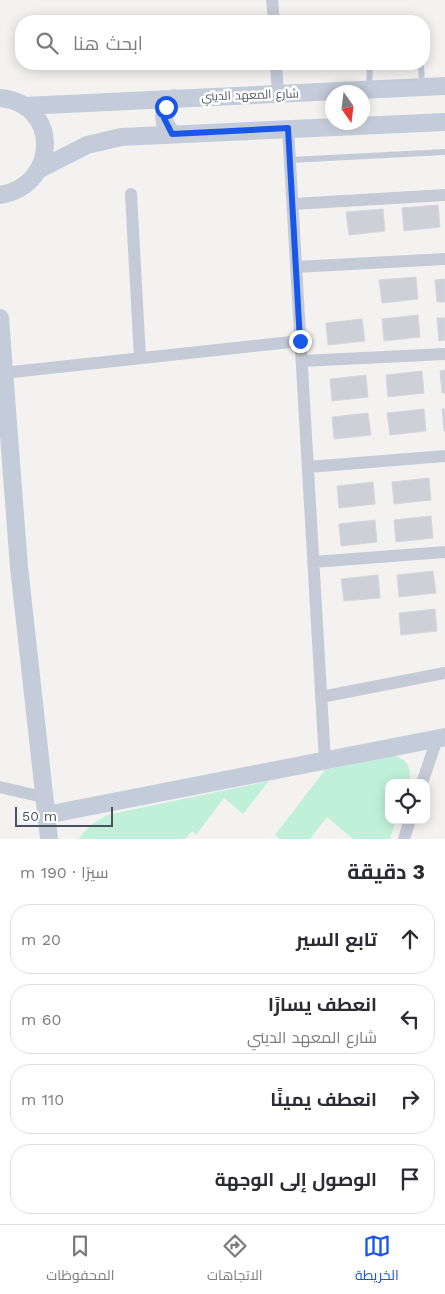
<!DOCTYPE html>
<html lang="ar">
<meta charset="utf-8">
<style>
:root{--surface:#fff;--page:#f7f7f7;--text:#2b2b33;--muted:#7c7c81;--line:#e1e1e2;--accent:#1857e7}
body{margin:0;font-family:"Work Sans",Cairo,sans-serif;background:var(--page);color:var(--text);direction:rtl}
.controls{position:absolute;right:15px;bottom:15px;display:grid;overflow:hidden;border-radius:10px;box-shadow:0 2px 12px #0003}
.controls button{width:45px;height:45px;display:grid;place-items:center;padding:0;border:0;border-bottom:1px solid var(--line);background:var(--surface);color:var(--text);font:25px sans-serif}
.compass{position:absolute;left:325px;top:85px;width:45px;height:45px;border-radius:50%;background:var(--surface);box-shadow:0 2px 12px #0003;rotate:166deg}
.scale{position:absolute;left:15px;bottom:12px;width:98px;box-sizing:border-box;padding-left:5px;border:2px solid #49525f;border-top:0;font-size:14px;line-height:18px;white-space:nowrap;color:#49525f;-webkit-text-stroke:4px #fff;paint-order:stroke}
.stop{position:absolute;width:15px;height:15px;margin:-11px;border:4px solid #1857e7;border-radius:50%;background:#fff}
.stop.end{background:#1857e7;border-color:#fff;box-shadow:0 1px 5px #0008}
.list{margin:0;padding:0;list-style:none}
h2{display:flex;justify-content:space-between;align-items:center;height:65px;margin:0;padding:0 20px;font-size:21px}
h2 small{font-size:16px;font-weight:400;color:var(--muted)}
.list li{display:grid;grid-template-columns:32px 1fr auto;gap:15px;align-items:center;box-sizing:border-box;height:70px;margin:0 10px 10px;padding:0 10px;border:1px solid var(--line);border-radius:20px}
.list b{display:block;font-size:19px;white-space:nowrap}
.list p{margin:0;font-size:16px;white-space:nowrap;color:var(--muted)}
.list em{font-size:16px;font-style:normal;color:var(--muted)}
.icon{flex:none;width:28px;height:28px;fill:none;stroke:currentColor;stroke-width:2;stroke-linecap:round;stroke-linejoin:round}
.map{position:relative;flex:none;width:445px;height:839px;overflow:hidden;direction:ltr}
.search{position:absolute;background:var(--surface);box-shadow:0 2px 12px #0003;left:15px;right:15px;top:15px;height:55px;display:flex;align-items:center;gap:12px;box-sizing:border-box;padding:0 18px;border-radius:20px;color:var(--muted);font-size:19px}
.sheet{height:385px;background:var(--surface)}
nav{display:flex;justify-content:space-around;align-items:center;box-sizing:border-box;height:70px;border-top:1px solid var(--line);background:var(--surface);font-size:14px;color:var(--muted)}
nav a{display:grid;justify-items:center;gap:2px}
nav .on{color:var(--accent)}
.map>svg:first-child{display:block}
.green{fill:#c1f0da}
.building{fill:#cdd0d7;stroke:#d5d7dd}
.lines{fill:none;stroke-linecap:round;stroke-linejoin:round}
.lane{stroke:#c5cbd6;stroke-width:6}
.street{stroke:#c5cbd6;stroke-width:12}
.secondary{stroke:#c4ccda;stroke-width:18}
.route{stroke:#1857e7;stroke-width:6}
.labels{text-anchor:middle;stroke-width:5;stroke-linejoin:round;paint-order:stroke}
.street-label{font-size:12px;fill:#49525f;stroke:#fff}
</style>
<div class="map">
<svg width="445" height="839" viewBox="0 0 445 839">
<rect width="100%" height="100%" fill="#f4f2f1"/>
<path class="green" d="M 392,755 C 408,759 412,768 409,783 L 389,783 L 389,820 L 396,820 L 390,839 L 353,839 L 327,817 L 310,839 L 280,839 L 275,835 L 325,770 Z
M 269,781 L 243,814 L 224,798 L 196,835 L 192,831 L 185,839 L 78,839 L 91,825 L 107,815 Z"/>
<path class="building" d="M 438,205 L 440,227 L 404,231 L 402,208 Z
M 383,209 L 385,231 L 349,235 L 346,212 Z
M 416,277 L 418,299 L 382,303 L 379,280 Z
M 445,279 L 445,302 L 437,302 L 435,280 Z
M 418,315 L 420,337 L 384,341 L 382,319 Z
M 437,318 L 445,318 L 445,340 L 439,341 Z
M 362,319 L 365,341 L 328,345 L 326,323 Z
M 445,370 L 445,393 L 442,393 L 440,371 Z
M 422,371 L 424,393 L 388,397 L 386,375 Z
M 366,375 L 368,397 L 332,401 L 330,379 Z
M 424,409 L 426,431 L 390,435 L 387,413 Z
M 442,409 L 445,409 L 445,431 L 444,431 Z
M 368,413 L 371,435 L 334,439 L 332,417 Z
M 429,478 L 431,500 L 394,504 L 392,482 Z
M 373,482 L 375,504 L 339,508 L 337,486 Z
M 431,516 L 433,538 L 396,542 L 394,520 Z
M 375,520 L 377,542 L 341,546 L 339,524 Z
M 433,571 L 436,593 L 399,597 L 397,575 Z
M 378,575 L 380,598 L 344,601 L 341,579 Z
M 435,609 L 437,631 L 401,635 L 399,613 Z"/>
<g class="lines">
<path class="lane" d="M 369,89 L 370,65 L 421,65 L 422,86
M 290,160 L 445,152"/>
<path class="street" d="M 272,0 L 274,21
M 276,64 L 278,94
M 288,128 L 325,761
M 131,194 L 140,358
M 293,204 L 445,195
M 296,267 L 445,259
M 302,361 L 445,354
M 3,373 L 300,341
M 308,467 L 445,456
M 313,562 L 445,552
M 321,697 L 445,673
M 422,783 L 437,739
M 0,787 L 43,797
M 404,839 L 410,820"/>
<path class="secondary" d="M 0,98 C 60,103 60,185 0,195
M 24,106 L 445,86
M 172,133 C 160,122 163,109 174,98
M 40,169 L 87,145 L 121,137 L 445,122
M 0,318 L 19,567 L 49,839
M 46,815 L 445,737"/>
</g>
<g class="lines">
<path class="route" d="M 166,107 L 164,118 L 172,134 L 288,128 L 300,341"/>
</g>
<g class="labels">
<g class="street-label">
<text transform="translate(250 95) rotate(-2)" y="4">شارع المعهد الديني</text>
</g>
</g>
</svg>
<div class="controls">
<button><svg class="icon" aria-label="locate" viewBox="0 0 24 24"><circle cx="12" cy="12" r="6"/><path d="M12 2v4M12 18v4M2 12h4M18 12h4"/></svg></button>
</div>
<svg class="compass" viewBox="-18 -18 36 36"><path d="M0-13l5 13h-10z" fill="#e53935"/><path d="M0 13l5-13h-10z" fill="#7c7c81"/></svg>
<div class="scale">50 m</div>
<div class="stop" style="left:166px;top:107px"></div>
<div class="stop end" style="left:300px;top:341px"></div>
<div class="search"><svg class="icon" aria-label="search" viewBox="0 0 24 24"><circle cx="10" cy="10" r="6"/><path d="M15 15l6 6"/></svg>ابحث هنا</div>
</div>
<section class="sheet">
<h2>3 دقيقة<small>سيرًا · 190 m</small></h2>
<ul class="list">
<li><svg class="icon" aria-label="ahead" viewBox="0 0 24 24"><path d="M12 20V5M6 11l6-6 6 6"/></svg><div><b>تابع السير</b></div><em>20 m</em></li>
<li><svg class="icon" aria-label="left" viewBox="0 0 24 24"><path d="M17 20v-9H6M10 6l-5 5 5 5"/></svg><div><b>انعطف يسارًا</b><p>شارع المعهد الديني</p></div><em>60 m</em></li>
<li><svg class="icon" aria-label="right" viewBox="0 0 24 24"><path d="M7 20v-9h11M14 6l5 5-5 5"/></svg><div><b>انعطف يمينًا</b></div><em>110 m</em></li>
<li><svg class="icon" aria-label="arrive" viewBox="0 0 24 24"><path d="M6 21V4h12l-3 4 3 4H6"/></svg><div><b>الوصول إلى الوجهة</b></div></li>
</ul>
</section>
<nav>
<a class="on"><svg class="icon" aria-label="map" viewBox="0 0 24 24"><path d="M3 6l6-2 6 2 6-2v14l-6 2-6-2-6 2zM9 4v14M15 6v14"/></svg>الخريطة</a>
<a><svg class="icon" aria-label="directions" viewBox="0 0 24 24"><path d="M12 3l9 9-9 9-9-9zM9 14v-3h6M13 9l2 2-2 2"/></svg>الاتجاهات</a>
<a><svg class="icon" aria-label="saved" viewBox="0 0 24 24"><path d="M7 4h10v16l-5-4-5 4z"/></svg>المحفوظات</a>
</nav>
